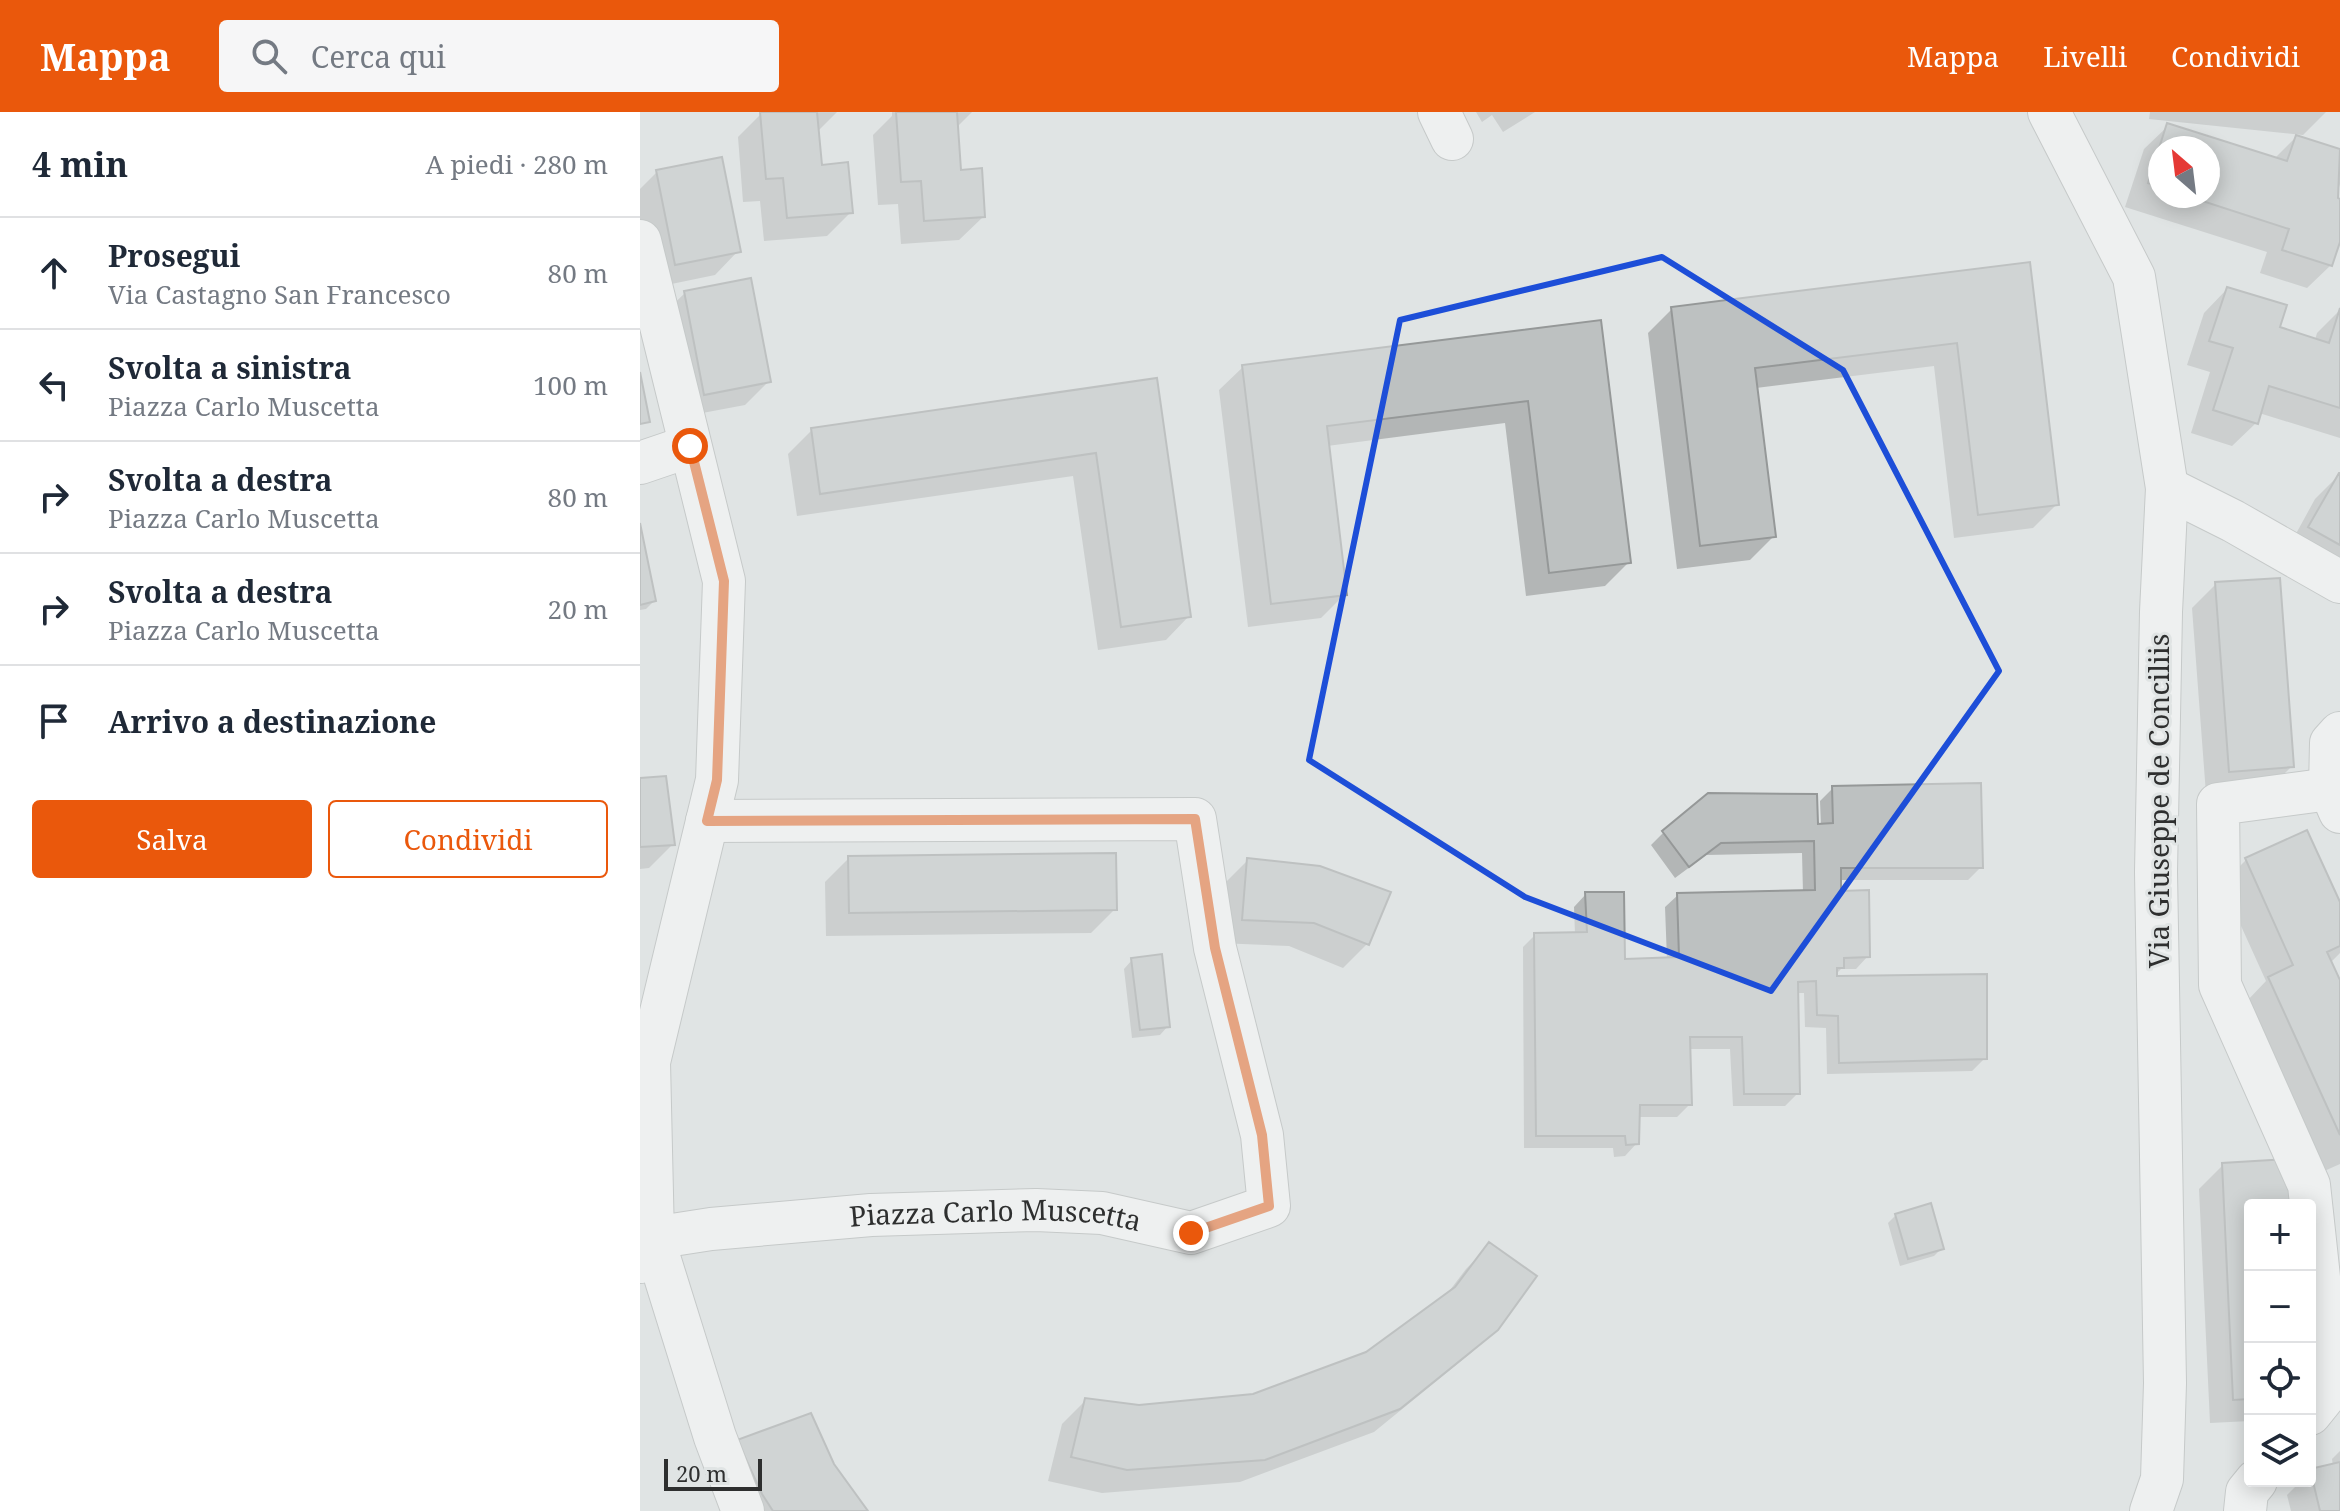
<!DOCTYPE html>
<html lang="it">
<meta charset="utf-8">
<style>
:root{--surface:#fff;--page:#f6f6f7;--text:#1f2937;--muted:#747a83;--line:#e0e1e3;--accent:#ea580c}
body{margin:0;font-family:"Noto Serif",serif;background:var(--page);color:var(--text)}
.controls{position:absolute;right:24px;bottom:24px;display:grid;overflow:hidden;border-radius:8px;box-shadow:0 4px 20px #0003}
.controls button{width:72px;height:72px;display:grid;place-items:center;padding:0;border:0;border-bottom:2px solid var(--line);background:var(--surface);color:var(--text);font:40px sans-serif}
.compass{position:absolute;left:1508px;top:24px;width:72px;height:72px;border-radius:50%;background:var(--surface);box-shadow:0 4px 20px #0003;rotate:332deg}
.scale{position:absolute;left:24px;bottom:20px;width:98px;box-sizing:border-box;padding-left:8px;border:4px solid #2e2f2f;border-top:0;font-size:22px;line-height:28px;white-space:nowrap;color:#2e2f2f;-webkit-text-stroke:6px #e0e4e4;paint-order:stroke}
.stop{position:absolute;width:24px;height:24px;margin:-18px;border:6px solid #ea580c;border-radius:50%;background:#fff}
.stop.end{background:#ea580c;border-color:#fff;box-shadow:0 2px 8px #0008}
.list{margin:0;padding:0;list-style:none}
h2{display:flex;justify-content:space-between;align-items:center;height:104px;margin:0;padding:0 32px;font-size:34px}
h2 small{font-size:26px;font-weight:400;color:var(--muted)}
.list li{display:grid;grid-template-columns:52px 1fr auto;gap:24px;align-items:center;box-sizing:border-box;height:112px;padding:0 32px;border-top:2px solid var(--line)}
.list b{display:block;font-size:30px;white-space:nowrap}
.list p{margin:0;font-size:26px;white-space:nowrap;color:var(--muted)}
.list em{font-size:26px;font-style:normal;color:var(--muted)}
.actions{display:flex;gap:16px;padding:24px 32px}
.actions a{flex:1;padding:18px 0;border:2px solid var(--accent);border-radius:8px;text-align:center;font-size:28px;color:var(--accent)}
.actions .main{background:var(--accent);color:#fff}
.icon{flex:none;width:44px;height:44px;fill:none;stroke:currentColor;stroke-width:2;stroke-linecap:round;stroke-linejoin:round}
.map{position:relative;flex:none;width:1700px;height:1399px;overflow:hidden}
header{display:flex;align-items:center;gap:48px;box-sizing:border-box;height:112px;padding:0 40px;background:var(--accent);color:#fff}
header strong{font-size:38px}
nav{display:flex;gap:44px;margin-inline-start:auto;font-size:28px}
.search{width:560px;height:72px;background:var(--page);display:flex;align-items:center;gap:20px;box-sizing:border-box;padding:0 28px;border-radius:8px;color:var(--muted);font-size:30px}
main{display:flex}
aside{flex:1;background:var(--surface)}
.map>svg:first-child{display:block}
.shadow{fill:#0003;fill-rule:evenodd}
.building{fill:#bdc1c1;stroke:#959898;stroke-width:2}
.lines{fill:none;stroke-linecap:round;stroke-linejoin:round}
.minor-casing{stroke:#a6aaa9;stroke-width:44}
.minor{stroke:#fff;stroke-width:42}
.route{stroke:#ea580c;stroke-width:10}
.marked{fill:none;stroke:#1d4ed8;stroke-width:6;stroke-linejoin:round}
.labels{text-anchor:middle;stroke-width:6;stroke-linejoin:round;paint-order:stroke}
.street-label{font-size:28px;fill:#2e2f2f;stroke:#e0e4e4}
</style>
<header>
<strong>Mappa</strong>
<div class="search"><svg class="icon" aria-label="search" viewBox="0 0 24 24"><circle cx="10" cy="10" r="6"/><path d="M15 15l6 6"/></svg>Cerca qui</div>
<nav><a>Mappa</a><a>Livelli</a><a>Condividi</a></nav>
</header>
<main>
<aside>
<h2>4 min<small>A piedi · 280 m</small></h2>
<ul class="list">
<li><svg class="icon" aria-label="ahead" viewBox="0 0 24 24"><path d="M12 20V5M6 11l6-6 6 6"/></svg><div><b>Prosegui</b><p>Via Castagno San Francesco</p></div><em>80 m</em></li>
<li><svg class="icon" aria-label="left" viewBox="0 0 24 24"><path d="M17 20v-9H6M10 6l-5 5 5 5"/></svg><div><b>Svolta a sinistra</b><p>Piazza Carlo Muscetta</p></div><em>100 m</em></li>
<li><svg class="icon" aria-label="right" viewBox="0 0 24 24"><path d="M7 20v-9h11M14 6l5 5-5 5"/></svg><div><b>Svolta a destra</b><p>Piazza Carlo Muscetta</p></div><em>80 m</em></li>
<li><svg class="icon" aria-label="right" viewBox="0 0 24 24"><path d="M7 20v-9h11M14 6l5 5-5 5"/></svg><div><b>Svolta a destra</b><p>Piazza Carlo Muscetta</p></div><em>20 m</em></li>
<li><svg class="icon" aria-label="arrive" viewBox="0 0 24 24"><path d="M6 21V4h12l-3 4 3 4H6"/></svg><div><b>Arrivo a destinazione</b></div></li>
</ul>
<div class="actions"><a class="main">Salva</a><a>Condividi</a></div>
</aside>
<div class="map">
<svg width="1700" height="1399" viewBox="0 0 1700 1399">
<rect width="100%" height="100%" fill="#e0e4e4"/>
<path class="shadow" d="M 120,0 L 197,0 L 179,18 L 180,55 L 211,100 L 187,124 L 124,129 L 120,89 L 103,90 L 98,25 L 120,3 Z
M 252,0 L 332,0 L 316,16 L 319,60 L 343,105 L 319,128 L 261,132 L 258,92 L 238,93 L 233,23 L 252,4 Z
M 836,0 L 895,0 L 863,20 L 852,3 L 842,10 Z
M 1510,0 L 1686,0 L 1663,23 L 1509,7 Z
M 1528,14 L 1634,47 L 1656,25 L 1700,39 L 1700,72 L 1695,87 L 1700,89 L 1700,124 L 1691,153 L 1667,176 L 1620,161 L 1627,140 L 1485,95 L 1504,37 ZM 1520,36 L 1568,36 L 1568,84 L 1520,84 Z
M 17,60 L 98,139 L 75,163 L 12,176 L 0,118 L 0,77 Z
M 1388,152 L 1417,392 L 1393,416 L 1314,426 L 1294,254 L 1116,276 L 1134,424 L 1110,448 L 1037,457 L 1008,221 L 1032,197 Z
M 1587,177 L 1638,217 L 1675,228 L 1677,221 L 1700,198 L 1700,326 L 1619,301 L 1616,311 L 1592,334 L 1551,321 L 1570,260 L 1547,253 L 1564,201 Z
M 45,181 L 129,269 L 105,293 L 41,305 L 21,204 Z
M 959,210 L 989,450 L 965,474 L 886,484 L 865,311 L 687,334 L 705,482 L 681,506 L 608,515 L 579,278 L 603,255 Z
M 516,268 L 549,504 L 526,528 L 458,538 L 433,364 L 157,404 L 148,342 L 172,318 Z
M 1699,363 L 1700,364 L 1700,470 L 1646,440 L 1675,387 Z
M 0,421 L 14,489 L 6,497 L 0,498 Z
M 1576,472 L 1652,654 L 1628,678 L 1566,682 L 1552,496 Z
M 0,668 L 33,732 L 9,756 L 0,757 Z
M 1193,676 L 1341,755 L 1328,768 L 1199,768 L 1199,781 L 1228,844 L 1216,857 L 1201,857 L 1195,863 L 1345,946 L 1332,959 L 1187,962 L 1186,916 L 1165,915 L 1164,881 L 1156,881 L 1158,981 L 1145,994 L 1093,994 L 1090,937 L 1048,937 L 1050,992 L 1037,1005 L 998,1005 L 997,1031 L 985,1044 L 974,1045 L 973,1036 L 884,1036 L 883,835 L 895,823 L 935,822 L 934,795 L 946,782 L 983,849 L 1027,848 L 1025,795 L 1038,783 L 1163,781 L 1162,741 L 1066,743 L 1035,766 L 1011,733 L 1024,720 L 1181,714 L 1180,689 Z
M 1666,720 L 1700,795 L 1700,841 L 1690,851 L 1700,873 L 1700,1052 L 1682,1060 L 1606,890 L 1626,869 L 1582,772 L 1606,748 Z
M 209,746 L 475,797 L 451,821 L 186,824 L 185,770 Z
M 608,748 L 727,832 L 703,856 L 649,834 L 579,831 L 584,772 Z
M 492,848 L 528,914 L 520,923 L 492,926 L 484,857 Z
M 1583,1053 L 1649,1093 L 1610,1093 L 1610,1309 L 1570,1311 L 1559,1077 Z
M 1256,1103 L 1302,1136 L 1294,1144 L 1260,1154 L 1248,1111 Z
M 850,1133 L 856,1216 L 831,1241 L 734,1320 L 600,1370 L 462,1381 L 408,1369 L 422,1312 L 446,1288 L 499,1295 L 613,1284 L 727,1242 L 804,1186 L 826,1157 Z
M 98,1329 L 193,1353 L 225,1399 L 95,1399 Z
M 1700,1339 L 1700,1399 L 1651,1399 L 1647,1383 L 1661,1369 L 1670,1369 L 1671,1359 L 1693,1354 L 1692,1347 Z"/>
<path class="building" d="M 120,0 L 177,0 L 182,53 L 208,50 L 213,101 L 147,106 L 143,66 L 126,67 Z
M 256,0 L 317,0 L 321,58 L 342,56 L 345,105 L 284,109 L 281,69 L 261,70 Z
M 1527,11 L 1647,49 L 1656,23 L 1700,37 L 1698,86 L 1700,87 L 1700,130 L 1692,154 L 1642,138 L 1649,117 L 1547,84 L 1568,84 L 1568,36 L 1520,36 L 1520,75 L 1508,71 Z
M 82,45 L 101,140 L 35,153 L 16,58 Z
M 1390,150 L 1419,393 L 1338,403 L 1317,231 L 1115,256 L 1136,425 L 1060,434 L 1031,195 Z
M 111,166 L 131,270 L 64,283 L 44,179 Z
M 1587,175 L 1647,193 L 1640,215 L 1689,231 L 1700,196 L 1700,296 L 1629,274 L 1618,312 L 1573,298 L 1593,236 L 1569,229 Z
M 961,208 L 991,451 L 909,461 L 888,289 L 687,314 L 707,483 L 631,492 L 602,253 Z
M 0,260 L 10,310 L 0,312 Z
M 517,266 L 551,505 L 481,515 L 456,341 L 180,382 L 171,316 Z
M 1699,361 L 1700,361 L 1700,433 L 1668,415 Z
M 0,411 L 16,489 L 0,493 Z
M 1640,466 L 1654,655 L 1589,660 L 1575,470 Z
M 26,664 L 35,733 L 0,735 L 0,666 Z
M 1341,671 L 1343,756 L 1201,756 L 1201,779 L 1229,778 L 1230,845 L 1204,846 L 1204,856 L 1197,856 L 1197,864 L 1347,862 L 1347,947 L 1199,951 L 1198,904 L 1177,903 L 1176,869 L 1158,870 L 1160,982 L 1104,982 L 1102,925 L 1050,925 L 1052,993 L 1000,993 L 999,1032 L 986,1033 L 985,1024 L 896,1024 L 894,821 L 947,820 L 945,780 L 984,780 L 985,847 L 1039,845 L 1037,781 L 1175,778 L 1174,729 L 1081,731 L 1049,755 L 1022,719 L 1068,681 L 1177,682 L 1178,712 L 1193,711 L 1192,674 Z
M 1667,718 L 1700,790 L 1700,834 L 1687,840 L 1700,868 L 1700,1023 L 1628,865 L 1653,853 L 1605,746 Z
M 476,741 L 477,798 L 209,801 L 208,744 Z
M 607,746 L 680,754 L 751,780 L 729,833 L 674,811 L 602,808 Z
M 522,842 L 530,915 L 500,918 L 491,846 Z
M 1648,1047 L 1651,1093 L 1610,1093 L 1610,1287 L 1593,1288 L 1582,1051 Z
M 1291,1091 L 1304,1137 L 1268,1147 L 1255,1102 Z
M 849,1130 L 897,1164 L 858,1218 L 760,1297 L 625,1348 L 487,1358 L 431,1345 L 445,1286 L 499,1293 L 613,1282 L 726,1240 L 815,1175 Z
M 171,1301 L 194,1352 L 228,1399 L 133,1399 L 122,1382 L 97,1328 Z
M 1700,1350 L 1700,1399 L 1680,1399 L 1670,1357 Z"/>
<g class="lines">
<defs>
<g id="minor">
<path d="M 799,0 L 812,27"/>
<path d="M 1409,0 L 1494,165 L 1527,376 L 1521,500 L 1516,760 L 1525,1271 L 1522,1367 L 1511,1399"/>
<path d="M 0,129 L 84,469 L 77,668 L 9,950 L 13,1126 L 0,1150"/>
<path d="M 0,351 L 50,334"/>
<path d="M 1527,376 L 1593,409 L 1700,470"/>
<path d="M 1700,621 L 1691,631 L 1690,677 L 1700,700"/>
<path id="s1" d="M 13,1126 L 71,1117 L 231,1103 L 396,1098 L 462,1101 L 551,1121 L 629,1094 L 622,1023 L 575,836 L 555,707 L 67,709"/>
<path d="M 13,1126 L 75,1325 L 103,1399"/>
<path d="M 1670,1302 L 1691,1276 L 1669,1073 L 1580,873 L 1578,692 L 1690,677"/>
<path d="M 1605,1399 L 1607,1380 L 1616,1369"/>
</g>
</defs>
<use href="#minor" class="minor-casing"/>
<use href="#minor" class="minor"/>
</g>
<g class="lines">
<path class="route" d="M 50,334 L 84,469 L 77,668 L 67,709 L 555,707 L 575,836 L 622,1023 L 629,1094 L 551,1121"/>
</g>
<path d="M0 0H1700V1399H0ZM 1022,145 L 1203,258 L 1359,559 L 1131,879 L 885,785 L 669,648 L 760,208 Z" fill="#e0e4e4" fill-opacity=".55" fill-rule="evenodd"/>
<path class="marked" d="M 1022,145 L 1203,258 L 1359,559 L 1131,879 L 885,785 L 669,648 L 760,208 Z"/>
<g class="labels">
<g class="street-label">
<text transform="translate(1519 689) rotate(-90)" y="10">Via Giuseppe de Conciliis</text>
<text dy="10" stroke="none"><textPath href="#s1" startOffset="344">Piazza Carlo Muscetta</textPath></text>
</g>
</g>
</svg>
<div class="controls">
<button>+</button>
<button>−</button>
<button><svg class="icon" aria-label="locate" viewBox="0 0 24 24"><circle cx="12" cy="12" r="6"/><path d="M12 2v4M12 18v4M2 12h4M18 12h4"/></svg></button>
<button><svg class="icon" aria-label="layers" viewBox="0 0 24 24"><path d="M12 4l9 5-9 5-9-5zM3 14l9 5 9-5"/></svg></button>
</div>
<svg class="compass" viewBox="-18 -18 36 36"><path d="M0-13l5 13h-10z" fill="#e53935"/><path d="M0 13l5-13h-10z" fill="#747a83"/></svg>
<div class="scale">20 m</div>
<div class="stop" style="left:50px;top:334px"></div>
<div class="stop end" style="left:551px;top:1121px"></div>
</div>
</main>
